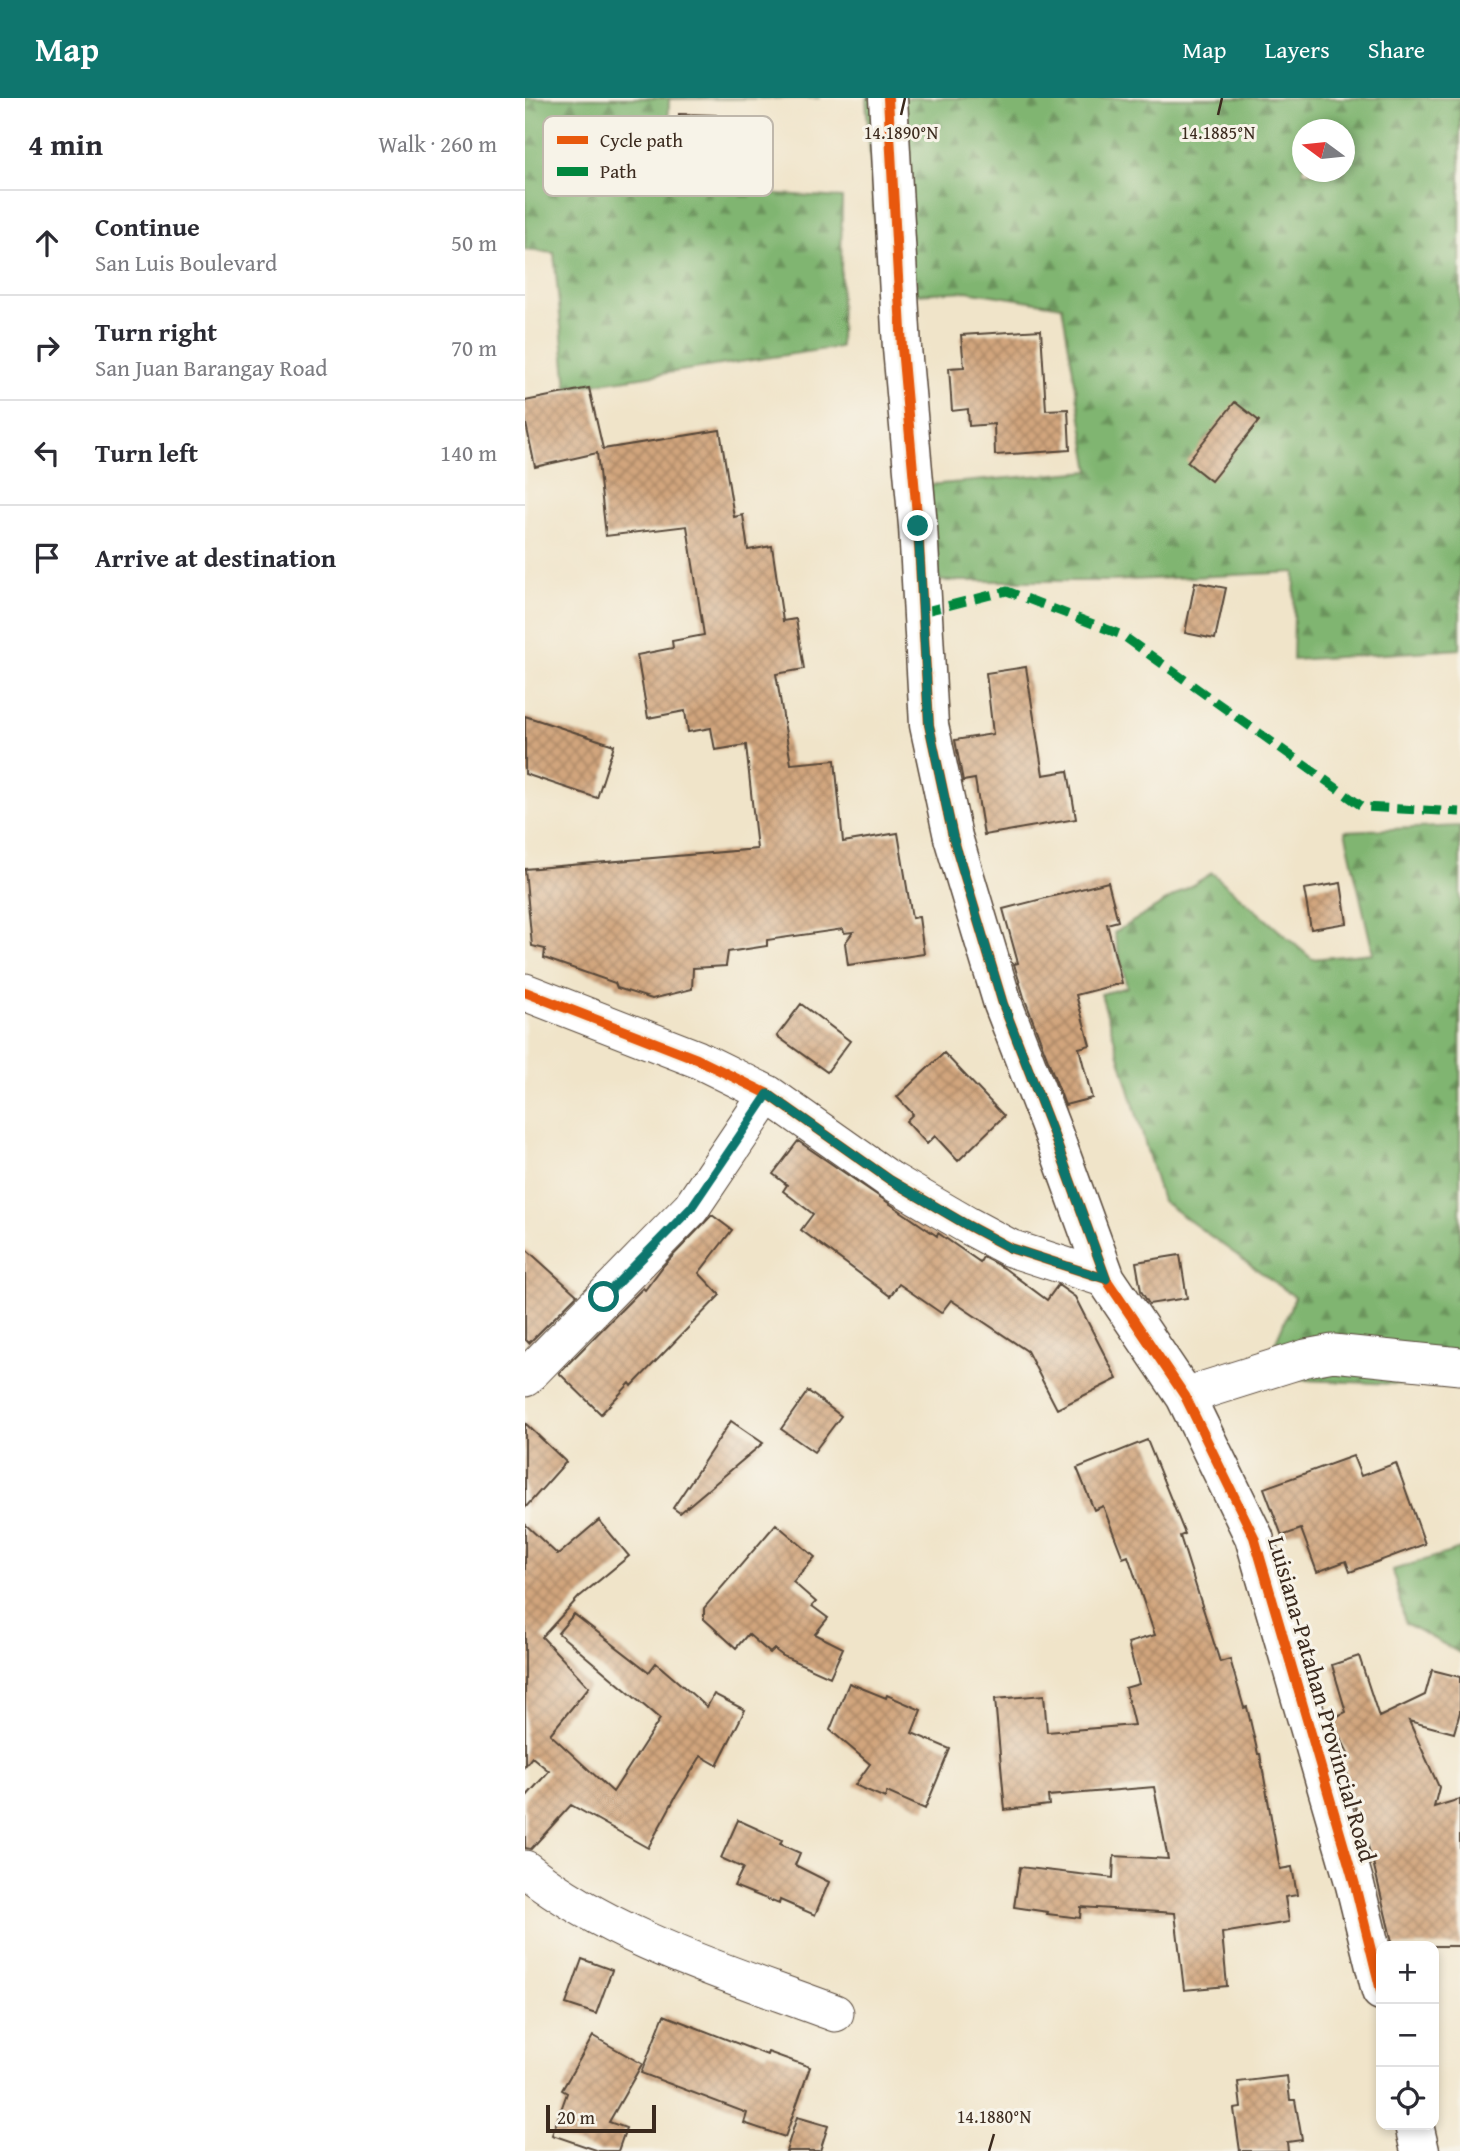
<!DOCTYPE html>
<meta charset="utf-8">
<style>
:root{--surface:#fff;--page:#f2f2f3;--text:#2b2b33;--muted:#7c7c81;--line:#e1e1e2;--accent:#0f766e}
body{margin:0;font-family:"Gentium Book Plus",serif;background:var(--page);color:var(--text)}
.controls{position:absolute;right:21px;bottom:21px;display:grid;overflow:hidden;border-radius:14px;box-shadow:0 4px 10px #0003}
.controls button{width:63px;height:63px;display:grid;place-items:center;padding:0;border:0;border-bottom:2px solid var(--line);background:var(--surface);color:var(--text);font:35px sans-serif}
.compass{position:absolute;left:767px;top:21px;width:63px;height:63px;border-radius:50%;background:var(--surface);box-shadow:0 4px 10px #0003;rotate:285deg}
.scale{position:absolute;left:21px;bottom:18px;width:110px;box-sizing:border-box;padding-left:7px;border:4px solid #3b2a1e;border-top:0;font-size:19px;line-height:24px;white-space:nowrap;color:#3b2a1e;-webkit-text-stroke:5px #f7f3e8;paint-order:stroke}
.stop{position:absolute;width:21px;height:21px;margin:-16px;border:5px solid #0f766e;border-radius:50%;background:#fff}
.stop.end{background:#0f766e;border-color:#fff;box-shadow:0 2px 7px #0008}
.list{margin:0;padding:0;list-style:none}
h2{display:flex;justify-content:space-between;align-items:center;height:91px;margin:0;padding:0 28px;font-size:30px}
h2 small{font-size:23px;font-weight:400;color:var(--muted)}
.list li{display:grid;grid-template-columns:46px 1fr auto;gap:21px;align-items:center;box-sizing:border-box;height:105px;padding:0 28px;border-top:2px solid var(--line)}
.list b{display:block;font-size:26px;white-space:nowrap}
.list p{margin:0;font-size:23px;white-space:nowrap;color:var(--muted)}
.list em{font-size:23px;font-style:normal;color:var(--muted)}
.icon{flex:none;width:38px;height:38px;fill:none;stroke:currentColor;stroke-width:2;stroke-linecap:round;stroke-linejoin:round}
.map{position:relative;flex:none;width:935px;height:2053px;overflow:hidden}
header{display:flex;align-items:center;gap:42px;box-sizing:border-box;height:98px;padding:0 35px;background:var(--accent);color:#fff}
header strong{font-size:33px}
nav{display:flex;gap:38px;margin-inline-start:auto;font-size:24px}
main{display:flex}
aside{flex:1;background:var(--surface)}
.map>svg:first-child{display:block}
.forest{fill:url(#forest-firs);stroke:#5e7048;stroke-width:2;fill-rule:evenodd}
.building{fill:url(#building-cross-hatch)}
.lines{fill:none;stroke-linecap:round;stroke-linejoin:round}
.street-casing{stroke:#564638;stroke-width:39}
.secondary-casing{stroke:#564638;stroke-width:41}
.street{stroke:#fff;stroke-width:37}
.secondary{stroke:#fff;stroke-width:38}
.quiet{stroke:#00873e;stroke-width:9;stroke-dasharray:18 9;stroke-linecap:butt}
.cycleway-casing{stroke:#f7f3e8;stroke-width:15}
.cycleway{stroke:#e8590c;stroke-width:10}
.route{stroke:#0f766e;stroke-width:9}
.ticks{fill:none;stroke:#3b2a1e;stroke-width:2.5}
.labels{text-anchor:middle;stroke-width:6;stroke-linejoin:round;paint-order:stroke}
.street-label{font-size:24px;fill:#3b2a1e;stroke:#f7f3e8}
.key{fill:#f7f3e8;stroke:#bfb7ab;stroke-width:2}
.key-label{font-size:19px;fill:#3b2a1e}
.ticks-label{font-size:18px;text-anchor:middle;fill:#3b2a1e;stroke:#f7f3e8;stroke-width:6;stroke-linejoin:round;paint-order:stroke}
</style>
<header>
<strong>Map</strong>
<nav><a>Map</a><a>Layers</a><a>Share</a></nav>
</header>
<main>
<aside>
<h2>4 min<small>Walk · 260 m</small></h2>
<ul class="list">
<li><svg class="icon" aria-label="ahead" viewBox="0 0 24 24"><path d="M12 20V5M6 11l6-6 6 6"/></svg><div><b>Continue</b><p>San Luis Boulevard</p></div><em>50 m</em></li>
<li><svg class="icon" aria-label="right" viewBox="0 0 24 24"><path d="M7 20v-9h11M14 6l5 5-5 5"/></svg><div><b>Turn right</b><p>San Juan Barangay Road</p></div><em>70 m</em></li>
<li><svg class="icon" aria-label="left" viewBox="0 0 24 24"><path d="M17 20v-9H6M10 6l-5 5 5 5"/></svg><div><b>Turn left</b></div><em>140 m</em></li>
<li><svg class="icon" aria-label="arrive" viewBox="0 0 24 24"><path d="M6 21V4h12l-3 4 3 4H6"/></svg><div><b>Arrive at destination</b></div></li>
</ul>
</aside>
<div class="map">
<svg width="935" height="2053" viewBox="0 0 935 2053">
<defs>
<pattern id="forest-firs" width="22" height="20" patternUnits="userSpaceOnUse" patternTransform="scale(1.75)"><rect width="22" height="20" fill="#80b571"/><path d="M5 1l3.5 6h-7zM16 11l3.5 6h-7z" fill="#6a935c"/></pattern>
<pattern id="building-cross-hatch" width="8" height="8" patternUnits="userSpaceOnUse" patternTransform="scale(1.75)"><rect width="8" height="8" fill="#d1a57d"/><path d="M0 0l8 8M0 8l8-8" fill="none" stroke="#ab8766"/></pattern>
</defs>
<rect width="100%" height="100%" fill="#f7f3e8"/>
<filter id="ink" filterUnits="userSpaceOnUse"><feTurbulence type="fractalNoise" baseFrequency=".0143" numOctaves="2"/><feDisplacementMap in="SourceGraphic" scale="14" xChannelSelector="R" yChannelSelector="G"/><feConvolveMatrix kernelMatrix="1 2 1 2 8 2 1 2 1" color-interpolation-filters="sRGB"/></filter>
<filter id="wash" filterUnits="userSpaceOnUse"><feTurbulence type="fractalNoise" baseFrequency=".00686" numOctaves="4" result="noise"/><feDisplacementMap in="SourceGraphic" scale="28" xChannelSelector="R" yChannelSelector="G"/><feGaussianBlur stdDeviation="1.57" result="paint"/><feColorMatrix in="noise" values="0 0 0 0 0 0 0 0 0 0 0 0 0 0 0 0 0 1.4 0 .05"/><feComposite in="paint" operator="in"/></filter>
<g filter="url(#wash)">
<rect width="100%" height="100%" fill="#f0e4c9"/>
<path class="forest" d="M 0,0 L 295,0 L 144,1 L 142,89 L 317,100 L 315,249 L 42,290 L 29,155 L 0,152 Z
M 341,0 L 935,0 L 935,551 L 768,562 L 770,474 L 586,483 L 383,483 L 381,389 L 565,373 L 537,208 L 441,193 L 355,198 ZM 778,32 L 820,32 L 820,74 L 778,74 Z
M 935,728 L 935,1289 L 735,1280 L 770,1199 L 637,1103 L 576,896 L 602,889 L 589,835 L 687,775 L 787,861 L 848,855 L 820,733 Z
M 935,1451 L 935,1555 L 880,1525 L 868,1472 Z"/>
<g id="blocks">
<path class="building" d="M 154,16 L 191,17 L 190,69 L 153,68 Z
M 516,232 L 521,312 L 543,311 L 545,352 L 470,357 L 469,326 L 444,328 L 443,311 L 427,313 L 424,270 L 439,269 L 436,237 Z
M 64,290 L 78,351 L 195,332 L 209,419 L 218,417 L 223,452 L 247,448 L 258,523 L 271,521 L 279,571 L 251,576 L 266,666 L 310,662 L 318,744 L 373,735 L 387,820 L 394,819 L 399,856 L 323,867 L 320,845 L 328,834 L 319,835 L 318,831 L 242,842 L 242,848 L 203,854 L 201,868 L 168,870 L 167,891 L 127,901 L 92,890 L 90,885 L 19,860 L 20,851 L 7,848 L 0,771 L 232,751 L 221,647 L 190,652 L 186,630 L 163,634 L 160,613 L 123,620 L 112,557 L 148,550 L 147,543 L 179,537 L 162,428 L 81,438 L 72,355 L 10,369 L 0,321 L 0,303 Z
M 710,304 L 734,323 L 686,383 L 662,364 Z
M 670,484 L 701,490 L 690,541 L 660,535 Z
M 501,569 L 518,677 L 543,673 L 551,721 L 459,737 L 450,681 L 438,683 L 430,642 L 468,636 L 461,575 Z
M 0,618 L 89,647 L 72,700 L 0,676 Z
M 583,784 L 593,823 L 582,826 L 597,885 L 551,897 L 565,947 L 554,950 L 567,1000 L 540,1007 L 499,899 L 489,866 L 493,865 L 478,811 Z
M 816,785 L 822,825 L 786,831 L 779,791 Z
M 276,906 L 325,943 L 302,974 L 252,938 Z
M 419,955 L 479,1018 L 433,1063 L 410,1038 L 402,1046 L 381,1023 L 388,1016 L 372,999 Z
M 273,1043 L 412,1138 L 413,1135 L 455,1164 L 458,1159 L 479,1170 L 522,1202 L 533,1187 L 550,1199 L 592,1281 L 532,1311 L 502,1253 L 426,1202 L 416,1215 L 374,1186 L 365,1198 L 276,1132 L 288,1116 L 258,1093 L 262,1087 L 248,1076 Z
M 187,1117 L 207,1132 L 174,1175 L 195,1197 L 107,1288 L 105,1285 L 76,1316 L 34,1275 L 118,1190 L 120,1192 L 139,1167 Z
M 0,1150 L 52,1197 L 4,1245 L 0,1241 Z
M 655,1157 L 662,1200 L 624,1206 L 616,1193 L 611,1164 Z
M 283,1293 L 316,1318 L 289,1354 L 256,1331 Z
M 206,1323 L 238,1345 L 155,1415 L 148,1410 Z
M 0,1325 L 41,1364 L 0,1410 Z
M 622,1342 L 660,1436 L 655,1438 L 695,1564 L 705,1561 L 719,1610 L 722,1609 L 733,1656 L 735,1656 L 755,1771 L 767,1769 L 772,1797 L 760,1799 L 764,1824 L 697,1835 L 702,1888 L 659,1892 L 650,1815 L 556,1809 L 555,1820 L 522,1816 L 523,1814 L 489,1809 L 495,1769 L 588,1780 L 589,1758 L 643,1761 L 629,1689 L 523,1698 L 524,1707 L 480,1712 L 470,1601 L 519,1597 L 522,1634 L 609,1627 L 600,1590 L 614,1586 L 603,1545 L 630,1537 L 603,1458 L 598,1460 L 578,1408 L 569,1412 L 552,1370 Z
M 828,1358 L 836,1378 L 871,1365 L 900,1446 L 825,1474 L 821,1463 L 792,1474 L 776,1431 L 757,1438 L 739,1390 Z
M 74,1422 L 104,1458 L 54,1499 L 17,1539 L 64,1589 L 25,1636 L 88,1694 L 135,1621 L 33,1535 L 49,1516 L 124,1574 L 131,1565 L 182,1609 L 189,1596 L 220,1612 L 192,1667 L 176,1658 L 151,1698 L 123,1750 L 46,1707 L 6,1751 L 0,1750 L 0,1700 L 24,1673 L 7,1659 L 0,1668 L 0,1426 L 33,1457 Z
M 251,1426 L 290,1459 L 268,1484 L 291,1504 L 287,1508 L 303,1520 L 290,1536 L 318,1550 L 305,1579 L 258,1558 L 249,1551 L 245,1555 L 223,1536 L 211,1550 L 179,1521 L 179,1510 Z
M 834,1558 L 854,1619 L 900,1597 L 907,1572 L 935,1579 L 935,1614 L 929,1635 L 884,1623 L 914,1689 L 909,1709 L 935,1701 L 935,1848 L 868,1848 L 848,1764 L 825,1692 L 820,1663 L 826,1661 L 806,1621 L 821,1614 L 807,1567 Z
M 324,1585 L 361,1600 L 362,1597 L 396,1612 L 387,1635 L 425,1651 L 400,1711 L 362,1694 L 360,1700 L 330,1687 L 345,1666 L 305,1632 Z
M 213,1722 L 257,1742 L 255,1746 L 275,1755 L 270,1767 L 304,1784 L 290,1817 L 255,1802 L 254,1806 L 209,1788 L 218,1770 L 196,1760 Z
M 57,1861 L 87,1872 L 71,1916 L 41,1906 Z
M 139,1917 L 242,1957 L 243,1954 L 285,1969 L 260,2039 L 219,2025 L 222,2015 L 116,1975 Z
M 68,1938 L 117,1966 L 84,2024 L 101,2030 L 93,2053 L 74,2053 L 27,2037 L 42,1995 L 37,1992 Z
M 762,1978 L 765,2002 L 770,2002 L 777,2042 L 762,2044 L 763,2053 L 715,2053 L 709,2011 L 716,2010 L 713,1984 Z
M 272,2019 L 303,2028 L 295,2053 L 261,2053 Z"/>
</g>
</g>
<g filter="url(#ink)">
<use href="#blocks" fill-opacity="0" stroke="#564638" stroke-width="2"/>
<g class="lines">
<defs>
<path id="street" d="M 0,894 L 172,961 L 243,996 L 365,1082 L 442,1127 L 485,1150 L 581,1181
M 0,1280 L 166,1110 L 243,996
M 660,1298 L 781,1260 L 808,1255 L 935,1268
M 0,1771 C 88,1841 206,1876 310,1915"/>
<path id="secondary" d="M 363,0 L 377,250 L 393,428 L 404,627 L 428,739 L 478,906 L 528,1035 L 581,1181 L 660,1298 L 729,1439 L 830,1787 L 856,1893
M 889,2027 L 895,2053"/>
</defs>
<use href="#street" class="street-casing"/>
<use href="#secondary" class="secondary-casing"/>
<use href="#street" class="street"/>
<use href="#secondary" class="secondary"/>
<path class="quiet" d="M 397,514 L 482,493 L 597,537 L 838,709 L 935,714"/>
<defs>
<path id="cycleway" d="M 363,0 L 377,250 L 393,428 L 404,627 L 428,739 L 478,906 L 528,1035 L 581,1181 L 660,1298 L 729,1439 L 830,1787 L 856,1893
M 0,894 L 172,961 L 243,996 L 365,1082 L 442,1127 L 485,1150 L 581,1181"/>
</defs>
<use href="#cycleway" class="cycleway-casing"/>
<use href="#cycleway" class="cycleway"/>
</g>
</g>
<g class="lines" filter="url(#ink)">
<path class="route" d="M 79,1199 L 166,1110 L 243,996 L 365,1082 L 442,1127 L 485,1150 L 581,1181 L 528,1035 L 478,906 L 428,739 L 404,627 L 393,428"/>
</g>
<path class="ticks" d="M 376,17 L 380,0M 693,17 L 697,0M 464,2053 L 469,2036"/>
<g class="labels">
<g class="street-label">
<text transform="translate(797 1601) rotate(74)" y="8">Luisiana-Patahan Provincial Road</text>
</g>
</g>
<rect x="18" y="18" width="230" height="80" rx="10" class="key"/>
<rect x="32" y="38" width="31" height="8" fill="#e8590c"/>
<rect x="32" y="69" width="31" height="9" fill="#00873e"/>
<g class="key-label">
<text x="75" y="49">Cycle path</text>
<text x="75" y="80">Path</text>
</g>
<g class="ticks-label">
<text x="376" y="41">14.1890°N</text>
<text x="693" y="41">14.1885°N</text>
<text x="469" y="2025">14.1880°N</text>
</g>
</svg>
<div class="controls">
<button>+</button>
<button>−</button>
<button><svg class="icon" aria-label="locate" viewBox="0 0 24 24"><circle cx="12" cy="12" r="6"/><path d="M12 2v4M12 18v4M2 12h4M18 12h4"/></svg></button>
</div>
<svg class="compass" viewBox="-18 -18 36 36"><path d="M0-13l5 13h-10z" fill="#e53935"/><path d="M0 13l5-13h-10z" fill="#7c7c81"/></svg>
<div class="scale">20 m</div>
<div class="stop" style="left:79px;top:1199px"></div>
<div class="stop end" style="left:393px;top:428px"></div>
</div>
</main>
